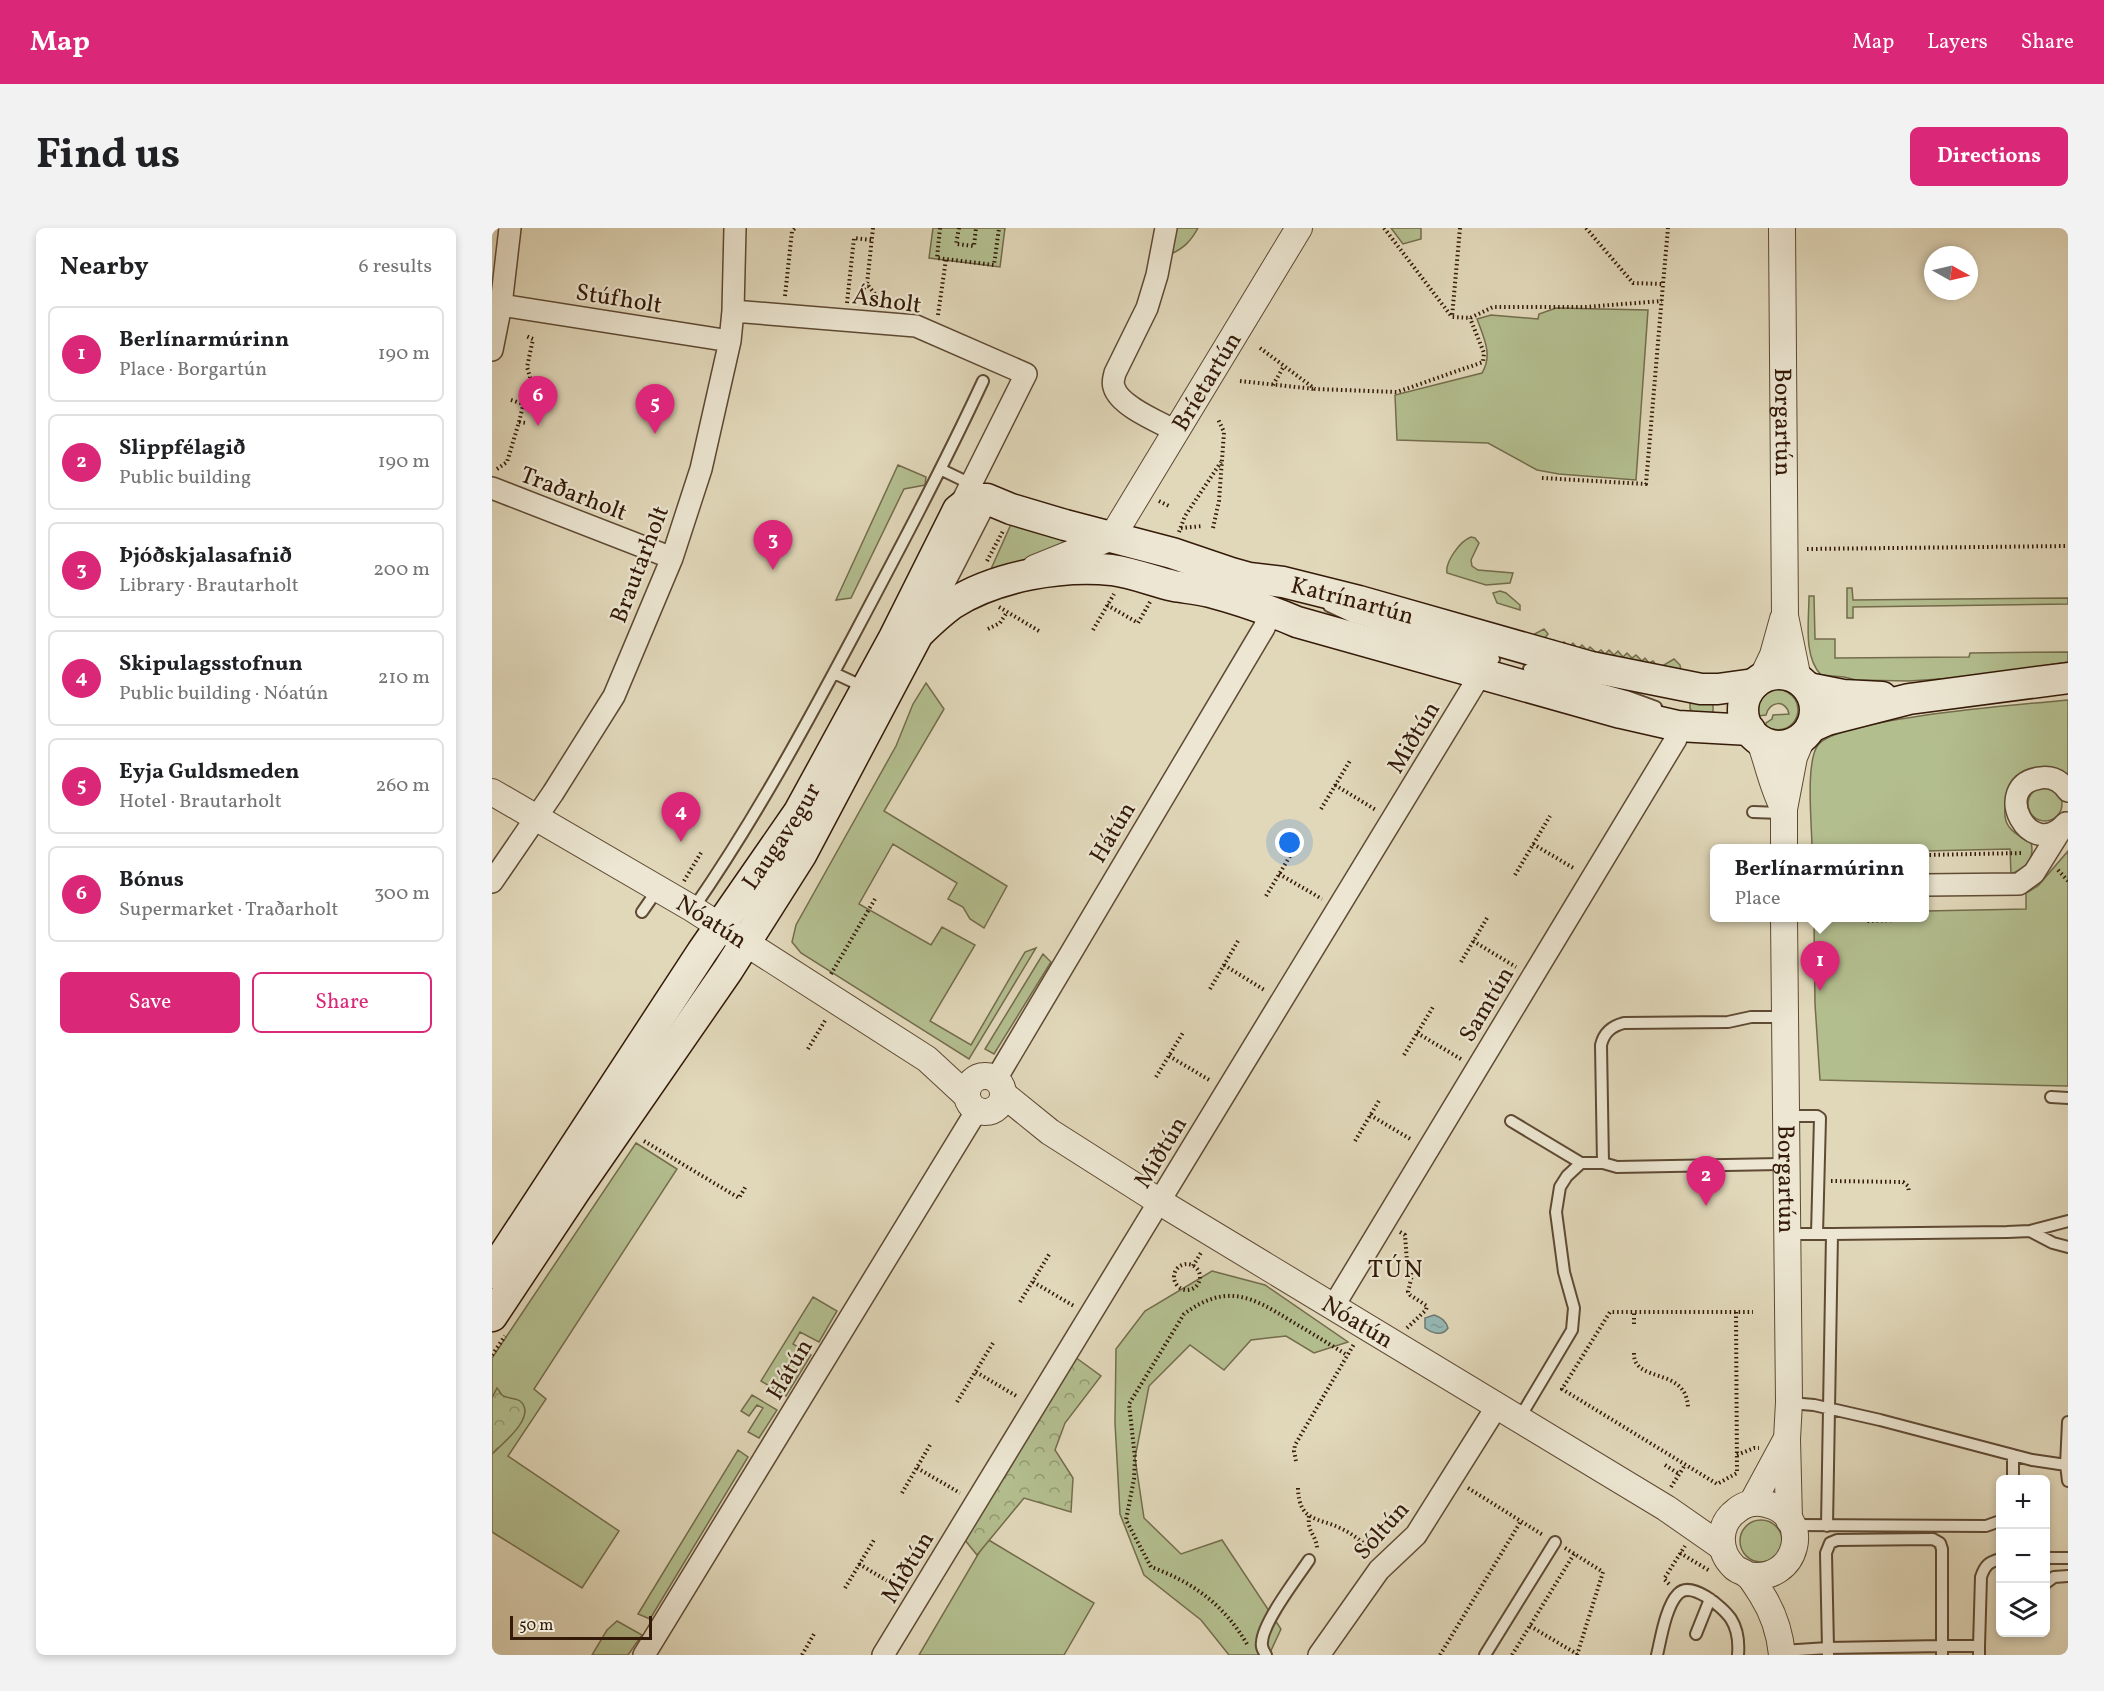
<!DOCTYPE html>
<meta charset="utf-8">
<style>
:root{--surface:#fff;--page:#f2f2f2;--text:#202124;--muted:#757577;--line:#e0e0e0;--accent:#db2777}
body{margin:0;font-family:Vollkorn,serif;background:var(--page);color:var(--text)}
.controls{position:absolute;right:18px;bottom:18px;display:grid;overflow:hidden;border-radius:9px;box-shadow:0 3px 9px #0003}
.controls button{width:54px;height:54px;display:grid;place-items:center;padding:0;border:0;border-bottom:2px solid var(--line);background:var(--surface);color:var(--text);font:30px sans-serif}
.compass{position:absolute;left:1432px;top:18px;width:54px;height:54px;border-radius:50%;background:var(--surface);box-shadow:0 3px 9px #0003;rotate:98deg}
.scale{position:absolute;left:18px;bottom:15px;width:142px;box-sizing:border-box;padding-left:6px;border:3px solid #341a08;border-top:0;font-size:16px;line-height:21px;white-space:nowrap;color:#341a08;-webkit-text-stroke:4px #ece6d2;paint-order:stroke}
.you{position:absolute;left:798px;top:615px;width:21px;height:21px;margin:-15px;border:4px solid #fff;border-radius:50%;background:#1a73e8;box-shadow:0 0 0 9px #1a73e833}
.badge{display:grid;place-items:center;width:39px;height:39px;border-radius:50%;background:var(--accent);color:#fff;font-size:20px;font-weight:700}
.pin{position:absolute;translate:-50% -50px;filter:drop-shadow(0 2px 3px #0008)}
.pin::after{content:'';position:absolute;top:32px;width:21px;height:18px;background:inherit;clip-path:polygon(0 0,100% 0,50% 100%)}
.popup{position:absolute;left:1218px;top:616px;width:219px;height:78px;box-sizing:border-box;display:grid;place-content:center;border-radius:9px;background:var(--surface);filter:drop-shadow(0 2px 4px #0005);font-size:20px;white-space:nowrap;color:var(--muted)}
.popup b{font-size:22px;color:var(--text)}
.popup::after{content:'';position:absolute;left:50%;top:100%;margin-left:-12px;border:12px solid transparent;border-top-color:var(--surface)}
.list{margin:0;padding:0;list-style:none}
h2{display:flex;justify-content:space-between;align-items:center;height:78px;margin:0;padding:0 24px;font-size:26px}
h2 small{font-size:20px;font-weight:400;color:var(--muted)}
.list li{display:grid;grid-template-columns:39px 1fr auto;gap:18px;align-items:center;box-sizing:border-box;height:96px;margin:0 12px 12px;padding:0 12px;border:2px solid var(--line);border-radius:9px}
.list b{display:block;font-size:22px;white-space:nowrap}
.list p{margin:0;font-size:20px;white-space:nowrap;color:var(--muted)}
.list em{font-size:20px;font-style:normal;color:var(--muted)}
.actions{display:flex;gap:12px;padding:18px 24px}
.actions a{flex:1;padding:14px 0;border:2px solid var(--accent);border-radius:9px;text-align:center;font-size:21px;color:var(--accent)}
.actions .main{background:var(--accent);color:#fff}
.icon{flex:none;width:33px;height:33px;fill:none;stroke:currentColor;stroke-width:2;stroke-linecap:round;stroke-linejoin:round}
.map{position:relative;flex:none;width:1576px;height:1427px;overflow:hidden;border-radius:9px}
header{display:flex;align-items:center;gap:36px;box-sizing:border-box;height:84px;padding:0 30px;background:var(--accent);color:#fff}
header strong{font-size:28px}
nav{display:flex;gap:33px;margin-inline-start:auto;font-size:21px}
.intro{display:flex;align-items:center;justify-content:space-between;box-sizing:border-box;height:144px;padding:0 36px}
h1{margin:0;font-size:42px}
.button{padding:15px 27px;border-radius:9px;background:var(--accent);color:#fff;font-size:21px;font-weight:700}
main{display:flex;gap:36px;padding:0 36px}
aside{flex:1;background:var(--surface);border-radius:9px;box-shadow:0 3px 9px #0003}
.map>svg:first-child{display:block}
.green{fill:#b3be8f;stroke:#746c4c;stroke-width:1.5}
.forest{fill:url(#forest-crowns);stroke:#746c4c;stroke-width:1.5}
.water{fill:url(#water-ripples);stroke:#6e7970;stroke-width:1.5}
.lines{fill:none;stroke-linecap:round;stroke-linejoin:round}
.service-casing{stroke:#5f4a34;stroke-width:14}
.minor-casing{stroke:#5f4a34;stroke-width:24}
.tertiary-casing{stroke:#5f4a34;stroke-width:28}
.secondary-casing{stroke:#341a08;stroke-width:33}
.path{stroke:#341a08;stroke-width:4;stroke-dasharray:1.5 3;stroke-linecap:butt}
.service{stroke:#ece6d2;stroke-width:10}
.minor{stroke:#ece6d2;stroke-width:21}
.tertiary{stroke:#ece6d2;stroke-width:26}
.secondary{stroke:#ece6d2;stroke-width:30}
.labels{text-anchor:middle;stroke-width:4.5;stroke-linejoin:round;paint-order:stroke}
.street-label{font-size:24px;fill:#341a08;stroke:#ece6d2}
.neighbourhood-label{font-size:26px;letter-spacing:1.5px;fill:#341a08;stroke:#ece6d2}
</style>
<header>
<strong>Map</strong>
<nav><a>Map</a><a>Layers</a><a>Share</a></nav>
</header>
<div class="intro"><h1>Find us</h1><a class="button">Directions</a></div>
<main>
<aside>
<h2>Nearby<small>6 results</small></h2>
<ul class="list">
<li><span class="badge">1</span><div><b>Berlínarmúrinn</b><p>Place · Borgartún</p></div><em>190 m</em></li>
<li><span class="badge">2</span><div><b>Slippfélagið</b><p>Public building</p></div><em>190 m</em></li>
<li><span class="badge">3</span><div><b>Þjóðskjalasafnið</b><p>Library · Brautarholt</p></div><em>200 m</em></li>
<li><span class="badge">4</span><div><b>Skipulagsstofnun</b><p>Public building · Nóatún</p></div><em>210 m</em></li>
<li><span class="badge">5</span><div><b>Eyja Guldsmeden</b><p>Hotel · Brautarholt</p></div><em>260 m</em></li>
<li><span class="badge">6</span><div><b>Bónus</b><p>Supermarket · Traðarholt</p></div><em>300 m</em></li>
</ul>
<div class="actions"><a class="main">Save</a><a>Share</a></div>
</aside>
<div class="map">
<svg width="1576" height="1427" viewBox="0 0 1576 1427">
<defs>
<pattern id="forest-crowns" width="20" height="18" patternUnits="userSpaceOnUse" patternTransform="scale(1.5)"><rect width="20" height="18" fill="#b3be8f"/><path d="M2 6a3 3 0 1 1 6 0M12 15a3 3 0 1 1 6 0" fill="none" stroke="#929a73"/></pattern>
<pattern id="water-ripples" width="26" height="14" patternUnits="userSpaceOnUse" patternTransform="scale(1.5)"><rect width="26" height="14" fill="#95b9b6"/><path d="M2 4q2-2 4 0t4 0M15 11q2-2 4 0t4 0" fill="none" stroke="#819e9b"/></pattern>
</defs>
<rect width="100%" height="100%" fill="#e1d8ba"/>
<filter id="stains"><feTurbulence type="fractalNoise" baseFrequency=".00333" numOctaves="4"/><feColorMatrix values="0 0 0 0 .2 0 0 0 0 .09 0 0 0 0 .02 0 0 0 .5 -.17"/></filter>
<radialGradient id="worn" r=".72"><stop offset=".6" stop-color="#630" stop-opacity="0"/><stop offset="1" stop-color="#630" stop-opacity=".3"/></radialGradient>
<path class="green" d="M 441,0 L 513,0 L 508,39 L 437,30 Z
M 682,0 L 706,0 C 699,13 692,20 679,26 Z
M 899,0 L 929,0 L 929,11 L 911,16 Z
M 1064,80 L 1156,82 L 1144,252 L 1067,246 L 1045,242 L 996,215 L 905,212 L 903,167 L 990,145 C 1001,127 992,110 985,91 L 999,87 L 1046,91 L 1047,86 Z
M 406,237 L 434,249 L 433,257 L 412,261 L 359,370 L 344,372 Z
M 520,294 L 581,312 L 501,348 L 499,341 Z
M 979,309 L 983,310 L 987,315 L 979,332 L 980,338 L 986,342 L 1021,345 L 1018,355 L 994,357 L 955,345 C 953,334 968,313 979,309 Z
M 1355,360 L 1360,360 L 1361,372 L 1576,370 L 1576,376 L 1361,379 L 1361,390 L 1355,390 Z
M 1008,363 L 1014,365 L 1028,377 L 1028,382 L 1005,375 L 1001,365 Z
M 1317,368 L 1322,368 L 1323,411 L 1343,411 L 1343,430 L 1477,429 L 1478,425 L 1576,424 L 1576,434 L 1477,449 L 1417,453 L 1364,452 L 1352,449 L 1329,447 C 1311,428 1317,393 1317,368 Z
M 1052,401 L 1056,406 L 1052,411 L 1058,416 L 1062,412 L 1068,417 L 1072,414 L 1077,419 L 1081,415 L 1086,421 L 1090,417 L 1095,422 L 1098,419 L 1105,425 L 1109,422 L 1113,426 L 1117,422 L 1122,427 L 1126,423 L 1131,429 L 1135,425 L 1140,430 L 1144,427 L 1150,433 L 1153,430 L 1157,435 L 1161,433 L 1167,440 L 1182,431 L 1188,437 L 1190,448 L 1189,450 L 1129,439 L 1033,411 Z
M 434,455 L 452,481 L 392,583 L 515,658 L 492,700 L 478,691 L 471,679 L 456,671 L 465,655 L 401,616 L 367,676 L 439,717 L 450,699 L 483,717 L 438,793 L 479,817 L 533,724 L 544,720 L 477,831 L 309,725 L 300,714 L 304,697 L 404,518 L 421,476 Z
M 1286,461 C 1320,467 1307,513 1274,499 L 1274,495 L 1280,491 L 1281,487 L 1297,486 C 1294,471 1277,473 1274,487 L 1266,488 C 1264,473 1271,463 1286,461 Z
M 1221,470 L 1221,492 L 1206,488 L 1198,481 L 1198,472 Z
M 1576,472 L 1576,549 C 1565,545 1551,537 1539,541 C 1521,547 1509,576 1514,593 C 1517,603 1530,610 1539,614 C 1543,632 1534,640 1519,646 L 1518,621 L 1433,623 L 1433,620 L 1320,620 C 1320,598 1313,534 1326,517 C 1347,490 1534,476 1576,472 Z
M1536 576a17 17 0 1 1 34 0a17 17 0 1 1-34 0Z
M 1576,623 L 1576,858 L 1328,852 L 1323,776 L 1322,690 L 1433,690 L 1433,683 L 1534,681 L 1534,665 L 1546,658 Z
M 551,726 L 559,734 L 502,826 L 493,821 Z
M 144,915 L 185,941 L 42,1161 L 54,1171 L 16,1228 L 127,1303 L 90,1360 L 0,1304 L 0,1130 Z
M 720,1043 L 773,1057 L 856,1114 L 822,1125 L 794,1108 L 759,1112 L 732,1142 L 698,1117 L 657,1158 L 643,1230 L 652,1290 L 689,1326 L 730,1312 L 789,1401 L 777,1427 L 737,1427 L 709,1392 L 652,1347 L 628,1286 L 623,1195 L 624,1121 L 653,1083 Z
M 321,1069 L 345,1083 L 327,1114 L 308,1104 L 301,1116 L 319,1127 L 294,1168 L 269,1153 Z
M 260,1167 L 285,1182 L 267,1210 L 256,1204 L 271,1180 L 265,1177 L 257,1188 L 249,1183 Z
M 246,1222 L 256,1229 L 158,1391 L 146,1386 Z
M1248 1313a21 21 0 1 1 42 0a21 21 0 1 1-42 0Z
M 495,1311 L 602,1375 L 572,1427 L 427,1427 Z
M 125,1393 L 150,1407 L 136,1427 L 100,1427 L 115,1402 Z"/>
<path class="forest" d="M 583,1129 L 609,1148 L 573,1195 L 563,1222 L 581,1250 L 579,1284 L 532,1270 L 485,1327 L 472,1311 Z
M 5,1160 C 7,1162 8,1165 10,1167 C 15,1171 24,1170 28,1173 C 46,1188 10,1216 0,1226 L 0,1170 Z"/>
<path class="water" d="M 942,1087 C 949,1089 954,1092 956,1100 C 950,1109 940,1105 933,1100 L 933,1090 Z"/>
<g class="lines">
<defs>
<path id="service" d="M 450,242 L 479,256
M 837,378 L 860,389 L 1002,431
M 1037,441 L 1134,468 L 1164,479
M 342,445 L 374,460
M 1261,584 L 1291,585
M 201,681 C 262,593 313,499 363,405 C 407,322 451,239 491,153
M 150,684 L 166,661
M 1559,869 L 1576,870
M 1295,888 L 1325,888 L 1328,890 L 1325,1006
M 1019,893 L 1089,935 L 1075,948 L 1068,959 L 1064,984 L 1072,1044 L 1082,1080 L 1080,1102 L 1027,1191
M 1089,935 L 1111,935 L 1125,939 L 1295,936
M 1111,935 L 1109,817 C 1112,804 1120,798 1132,795 L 1236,794 L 1259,789 L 1294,789
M 1538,1003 L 1561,1015 L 1576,1019
M 1296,1006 L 1340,1006 L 1335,1298
M 1340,1006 L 1515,1004 L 1538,1003 L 1576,993
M 1298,1175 L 1322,1177 L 1388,1192 L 1540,1232 L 1574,1237 L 1576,1253
M 1576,1194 L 1574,1237 L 1576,1237
M 1521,1227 L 1521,1252
M 1300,1297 L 1494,1298 L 1508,1293
M 1554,1330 L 1576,1330
M 1554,1355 L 1562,1349 L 1576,1348
M 1204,1406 L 1218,1371
M 1487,1418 L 1489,1349 C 1493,1337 1497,1334 1508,1331
M 1290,1423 L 1336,1420 L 1450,1418 L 1450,1321 L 1448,1315 L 1441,1311 L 1345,1312 L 1338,1315 L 1334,1325 L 1336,1420 L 1336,1427
M 774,1427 C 771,1422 769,1419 770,1414 C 771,1394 805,1350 817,1332
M 993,1427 L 1063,1314
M 1165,1427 C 1169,1410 1174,1378 1186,1366 C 1199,1352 1231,1379 1239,1391 C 1246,1402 1247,1415 1246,1427
M 1450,1427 L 1450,1418 L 1487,1418 L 1487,1427"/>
<path id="minor" d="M 674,0 L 665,47 L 655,80 L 623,145 C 622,150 620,154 622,159 C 627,178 667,194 684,203
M 9,77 L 238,113
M 241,83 L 424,98 L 534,146 L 466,282
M 0,122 L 9,77 L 18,0
M 0,260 L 180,330
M 433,392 L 495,271
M 1574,595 C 1538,636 1497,557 1548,550 C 1560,548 1569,553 1576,563
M 0,654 L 61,565 L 122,468 L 180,330 L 209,241 L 238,113 L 241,83 L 243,0
M 1433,657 L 1527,656 L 1542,645 L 1570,600
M 504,851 L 772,400 L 779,383
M 841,1079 L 1184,511 L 1186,498
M 152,1427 L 485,882
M 391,1427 L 988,447
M 827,1427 L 887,1342 L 924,1307 L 1005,1178"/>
<g id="tertiary">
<path id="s1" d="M 1290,0 L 1293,388 L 1306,451"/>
<path id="s2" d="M 620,309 L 807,0"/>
<path d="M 543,340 L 620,309"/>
<path d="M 1270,450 L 1281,427 L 1291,391"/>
<path d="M 1267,511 C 1276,534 1280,559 1292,581"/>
<path id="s3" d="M 0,564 L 201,681 L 435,831 L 475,868"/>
<path d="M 1292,620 L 1292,581 L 1302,529 L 1310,510"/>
<path id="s4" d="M 1292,690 L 1297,1174 L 1295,1211 L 1297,1292"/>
<circle cx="493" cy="866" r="18"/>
<path id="s5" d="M 511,866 L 558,904 L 668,974 L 1174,1280 L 1230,1319"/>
<path d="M 1260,1275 L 1293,1214"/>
<path d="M 1255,1347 C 1307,1357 1322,1286 1274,1276 C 1263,1273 1252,1276 1244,1283 C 1226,1296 1225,1323 1242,1339 C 1246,1343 1253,1344 1257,1348 C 1262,1354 1266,1361 1270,1367 C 1282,1386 1288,1405 1290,1427"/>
</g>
<g id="secondary">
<circle cx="1287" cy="482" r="36"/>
<path d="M 1316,460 L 1351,467 L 1390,469"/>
<path d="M 1319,499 L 1335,492 L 1417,471 L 1576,450"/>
<path id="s6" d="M 0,1045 L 210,724 L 307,584 L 402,410 L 466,282 L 480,271 L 495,271 L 519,281 L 573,297 L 680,325 L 739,345 L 757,350 L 791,354 L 867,373 L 1099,439 L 1209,461 L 1226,461 L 1262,456"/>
<path d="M 0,1088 L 83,963 L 236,742 L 309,627 L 426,406 C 437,395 448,385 460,376 C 504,348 569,337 620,342 C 641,345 661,353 682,358 C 694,360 706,361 718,364 C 748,372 777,382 805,394 L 1129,485 L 1186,498 L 1258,502"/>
</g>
</defs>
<use href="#service" class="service-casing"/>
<use href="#minor" class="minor-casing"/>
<use href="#tertiary" class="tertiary-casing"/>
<use href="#secondary" class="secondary-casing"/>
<path class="path" d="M 381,0 L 375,56 L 390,75
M 448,0 L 445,30 L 502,37 L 507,0
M 467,0 L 464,16 L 482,18 L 484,0
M 892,0 L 960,89
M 968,0 L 960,89 L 978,90 L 1001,79 L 1093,79 L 1170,73
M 1094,0 L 1141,55 L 1171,56 L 1176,0
M 293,68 L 300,3 L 303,0
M 355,75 L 362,10 L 380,12
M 361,75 L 375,56
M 446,87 L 454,31
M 768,120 L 823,161 L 905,164 L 991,134 L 992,125 L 978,90
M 748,153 L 823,161
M 781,157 L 792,138
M 19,172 L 31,176
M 27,194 L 34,195
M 5,241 L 15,234 L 27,194 L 38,149 L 35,139 L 41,111 L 34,108
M 1050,250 L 1154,256 L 1171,56
M 667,273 L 677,278
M 689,300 L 711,298
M 721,300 L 727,273 L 732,204 L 726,191
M 687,304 L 693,288 L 729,234
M 1315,321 L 1576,318
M 495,333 L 511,303
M 615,377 L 646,395 L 658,374
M 507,379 L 547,403
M 496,401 L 508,395 L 515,384
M 601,402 L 622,366
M 843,557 L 884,582
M 829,581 L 859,531
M 1041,616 L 1083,641
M 1433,627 L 1531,625
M 1566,642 L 1576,653
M 787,646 L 830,671
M 1023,647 L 1058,588
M 192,653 L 210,623
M 774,668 L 801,623
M 1374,690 L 1374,693 L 1406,692
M 981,713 L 1024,739
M 969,734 L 995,690
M 732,737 L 774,763
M 339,746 L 383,671
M 718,761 L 746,713
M 925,805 L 969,831
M 316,821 L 334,791
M 912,827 L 941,779
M 677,828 L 719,853
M 664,849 L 692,803
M 878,887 L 920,912
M 152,913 L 247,970 L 254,958
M 863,913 L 888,871
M 1339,953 L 1411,954 L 1416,958 L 1417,964
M 908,1004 L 913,1007 L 915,1034 L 920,1047 L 916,1064 L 918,1067 L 935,1078 L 934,1082 L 915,1100
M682 1049a13 13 0 1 1 26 0a13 13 0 1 1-26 0Z
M 701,1038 L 710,1023
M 541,1054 L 582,1078
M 528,1074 L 558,1025
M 1244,1084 L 1245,1245 L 1225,1256 L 1070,1161 L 1118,1084 L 1261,1084
M 1142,1096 L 1142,1085
M 1142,1125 C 1141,1156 1195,1138 1196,1180
M 0,1127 L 13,1108
M 484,1144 L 526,1169
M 465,1174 L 501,1115
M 1245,1227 L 1262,1220 L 1267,1220
M 804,1233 L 802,1223 L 803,1217 L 862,1116
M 1173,1237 L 1187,1246
M 425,1240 L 468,1265
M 1179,1259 L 1193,1237
M 806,1260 C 807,1295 827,1289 850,1301 C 861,1306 871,1315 881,1322
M 976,1260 L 1051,1307
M 410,1265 L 438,1217
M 817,1288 C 815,1305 824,1306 825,1320
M 1073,1320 L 1111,1344 L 1085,1427
M 1188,1325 L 1218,1343
M 367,1336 L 409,1361
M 1177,1356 L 1172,1351 L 1193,1318
M 353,1360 L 382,1312
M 1038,1398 L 1085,1426
M 755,1416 C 732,1377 701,1354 659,1339 L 634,1292 L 642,1251 L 643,1230 L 637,1176 L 692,1086 C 734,1055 759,1068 799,1093 C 818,1104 837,1116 855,1127
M 310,1427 L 322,1406
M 948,1427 L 1029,1293
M 1020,1427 L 1082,1326"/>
<use href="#service" class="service"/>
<use href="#minor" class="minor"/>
<use href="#tertiary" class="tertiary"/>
<use href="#secondary" class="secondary"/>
</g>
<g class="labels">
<g class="street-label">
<text transform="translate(127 70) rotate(9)" y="8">Stúfholt</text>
<text transform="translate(395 72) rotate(8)" y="8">Ásholt</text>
<text dy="8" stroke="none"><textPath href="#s2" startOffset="182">Bríetartún</textPath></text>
<text dy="8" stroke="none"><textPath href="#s1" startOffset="194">Borgartún</textPath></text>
<text transform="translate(82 265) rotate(21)" y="8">Traðarholt</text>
<text transform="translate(147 336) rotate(-69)" y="8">Brautarholt</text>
<text dy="8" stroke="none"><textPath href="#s6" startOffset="1308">Katrínartún</textPath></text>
<text transform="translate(921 509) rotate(-59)" y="8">Miðtún</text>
<text transform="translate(620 604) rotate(-59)" y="8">Hátún</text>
<text dy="8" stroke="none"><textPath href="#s6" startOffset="524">Laugavegur</textPath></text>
<text dy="8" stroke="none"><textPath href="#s3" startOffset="255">Nóatún</textPath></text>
<text transform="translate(994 776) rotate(-59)" y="8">Samtún</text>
<text transform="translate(668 924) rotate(-59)" y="8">Miðtún</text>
<text dy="8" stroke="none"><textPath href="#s4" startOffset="261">Borgartún</textPath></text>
<text dy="8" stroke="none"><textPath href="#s5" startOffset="422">Nóatún</textPath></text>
<text transform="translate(297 1141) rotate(-59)" y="8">Hátún</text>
<text transform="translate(889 1302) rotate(-48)" y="8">Sóltún</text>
<text transform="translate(415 1339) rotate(-59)" y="8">Miðtún</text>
</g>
<g class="neighbourhood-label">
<text x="904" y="1049">TÚN</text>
</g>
</g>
<rect width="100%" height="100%" filter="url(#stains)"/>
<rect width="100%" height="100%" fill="url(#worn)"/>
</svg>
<div class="controls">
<button>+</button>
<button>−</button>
<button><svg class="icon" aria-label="layers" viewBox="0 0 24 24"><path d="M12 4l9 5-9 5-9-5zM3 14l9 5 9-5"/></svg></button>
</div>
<svg class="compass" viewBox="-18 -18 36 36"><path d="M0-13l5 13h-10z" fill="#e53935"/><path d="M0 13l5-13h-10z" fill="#757577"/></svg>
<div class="scale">50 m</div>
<div class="you"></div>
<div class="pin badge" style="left:1328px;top:763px">1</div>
<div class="popup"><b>Berlínarmúrinn</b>Place</div>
<div class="pin badge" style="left:1214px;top:978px">2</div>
<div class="pin badge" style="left:281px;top:342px">3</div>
<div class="pin badge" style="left:189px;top:614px">4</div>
<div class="pin badge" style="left:163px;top:206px">5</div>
<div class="pin badge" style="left:46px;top:198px">6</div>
</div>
</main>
